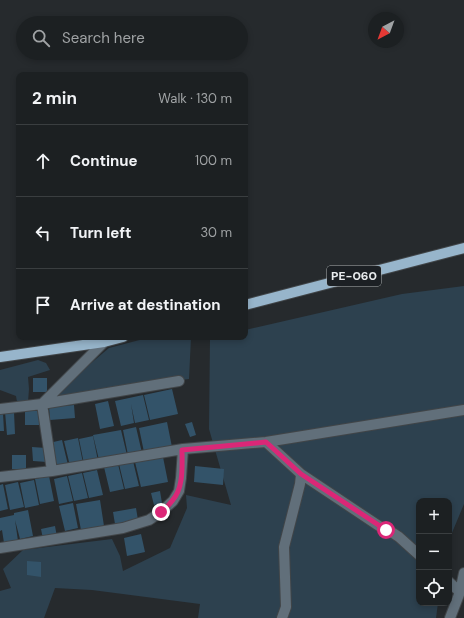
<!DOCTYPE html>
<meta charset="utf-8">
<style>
:root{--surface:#1c2022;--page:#25282a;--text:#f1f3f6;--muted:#a0a3a5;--line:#3a3e40}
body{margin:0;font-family:"DM Sans",sans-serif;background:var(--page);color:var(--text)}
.controls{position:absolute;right:12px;bottom:12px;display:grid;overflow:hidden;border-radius:8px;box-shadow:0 2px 6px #0003}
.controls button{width:36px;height:36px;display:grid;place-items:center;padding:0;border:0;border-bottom:1px solid var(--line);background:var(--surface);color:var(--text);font:20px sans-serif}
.compass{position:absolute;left:368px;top:12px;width:36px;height:36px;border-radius:50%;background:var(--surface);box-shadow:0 2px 6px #0003;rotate:221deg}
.stop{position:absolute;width:12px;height:12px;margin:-9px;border:3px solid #db2777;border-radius:50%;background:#fff}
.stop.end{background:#db2777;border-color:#fff;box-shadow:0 1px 4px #0008}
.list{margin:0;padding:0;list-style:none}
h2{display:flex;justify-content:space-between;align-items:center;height:52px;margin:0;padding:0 16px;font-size:17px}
h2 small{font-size:13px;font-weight:400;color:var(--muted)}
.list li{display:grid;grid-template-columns:26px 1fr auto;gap:12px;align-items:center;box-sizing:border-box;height:72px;padding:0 16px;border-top:1px solid var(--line)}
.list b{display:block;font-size:15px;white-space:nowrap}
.list em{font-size:13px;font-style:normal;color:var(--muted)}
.icon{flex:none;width:22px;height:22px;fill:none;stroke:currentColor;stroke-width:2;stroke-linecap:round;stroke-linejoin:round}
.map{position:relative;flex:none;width:464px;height:618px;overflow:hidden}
.search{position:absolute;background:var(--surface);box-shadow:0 2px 6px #0003;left:16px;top:16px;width:232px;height:44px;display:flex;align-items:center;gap:10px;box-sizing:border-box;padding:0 14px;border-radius:22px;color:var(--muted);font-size:15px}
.panel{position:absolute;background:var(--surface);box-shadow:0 2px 6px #0003;left:16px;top:72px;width:232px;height:268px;border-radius:8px}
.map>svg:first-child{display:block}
.green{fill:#2d414f}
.building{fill:#335369}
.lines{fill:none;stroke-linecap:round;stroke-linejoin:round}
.minor-casing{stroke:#414548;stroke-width:12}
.primary-casing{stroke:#414548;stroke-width:12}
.minor{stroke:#616f7a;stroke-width:10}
.primary{stroke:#97b5cb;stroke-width:10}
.route{stroke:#db2777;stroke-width:5}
.labels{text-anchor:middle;stroke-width:4;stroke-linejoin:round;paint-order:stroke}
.shield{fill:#1c2024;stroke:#acafb1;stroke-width:1}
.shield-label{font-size:12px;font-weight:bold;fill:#e9ecee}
</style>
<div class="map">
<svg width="464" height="618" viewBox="0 0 464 618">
<rect width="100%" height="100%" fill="#262a2d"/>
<path class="green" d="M 464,286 L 464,504 L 449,540 L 449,501 L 419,501 L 419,603 L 438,603 L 436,618 L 198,618 L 200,604 L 92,590 L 55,588 L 44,618 L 0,618 L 0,591 L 11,588 L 3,569 L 23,550 L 112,539 L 120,556 L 123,571 L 170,548 L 187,508 L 186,495 L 231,505 L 209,429 L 210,338 L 245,337 L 245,330 L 402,294 Z
M 151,337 L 191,337 L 189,379 L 140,385 L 61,403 L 52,396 L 109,348 Z
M 38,360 L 46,363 L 50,370 L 28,377 L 29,389 L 28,402 L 17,402 L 16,396 L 0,390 L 0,370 Z"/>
<path class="building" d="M 33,378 L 47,378 L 47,392 L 33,392 Z
M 172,389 L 178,414 L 150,420 L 144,395 Z
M 143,395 L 149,420 L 135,423 L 131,404 L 134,423 L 121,426 L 115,401 Z
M 108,401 L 114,426 L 100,429 L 95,404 Z
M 74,405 L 75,418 L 50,420 L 49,407 Z
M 25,411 L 39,411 L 39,425 L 25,425 Z
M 5,412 L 14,412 L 15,434 L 7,435 Z
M 0,413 L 3,413 L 4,431 L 0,431 Z
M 167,422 L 172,447 L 144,452 L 139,428 Z
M 192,422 L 196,435 L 190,437 L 185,424 Z
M 136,427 L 142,453 L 128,455 L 123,430 Z
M 121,430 L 127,455 L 99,460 L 93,435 Z
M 93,436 L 98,461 L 84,464 L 79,439 Z
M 78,438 L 83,463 L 70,466 L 64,441 Z
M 62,440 L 68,465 L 54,468 L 49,443 Z
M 32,447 L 46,448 L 47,462 L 33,461 Z
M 12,455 L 26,455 L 26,469 L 12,469 Z
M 163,457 L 168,482 L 141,487 L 135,462 Z
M 133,461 L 139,486 L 125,489 L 119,464 Z
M 118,464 L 124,489 L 110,492 L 104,467 Z
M 195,466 L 224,469 L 223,485 L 194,482 Z
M 97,470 L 103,495 L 89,498 L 83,473 Z
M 82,473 L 88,498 L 74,501 L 68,476 Z
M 49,476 L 54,501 L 40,504 L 35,479 Z
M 67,476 L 73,501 L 59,504 L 54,479 Z
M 34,480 L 39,505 L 25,508 L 20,483 Z
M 18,482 L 24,507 L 10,510 L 5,485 Z
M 3,484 L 8,509 L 0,511 L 0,485 Z
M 160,491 L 162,503 L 154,505 L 151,493 Z
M 100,500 L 104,526 L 81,530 L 76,504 Z
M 73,503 L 78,528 L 65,531 L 59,506 Z
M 136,508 L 138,520 L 115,524 L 113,512 Z
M 28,510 L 33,536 L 20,539 L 15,520 L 18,541 L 4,543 L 2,530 L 0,531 L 0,518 L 14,515 L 14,513 Z
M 55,526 L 57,537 L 43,539 L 41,529 Z
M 141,534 L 145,552 L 127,556 L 124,538 Z
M 27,561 L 41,562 L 41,577 L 27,575 Z"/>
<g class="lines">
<defs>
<path id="minor" d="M 0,409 L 42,404 L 179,381
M 266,442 L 301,474 L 385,530 L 393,533 L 399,537 L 419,555
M 52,471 L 42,404 L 104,342
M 0,477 L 52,471 L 183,449 L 266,442 L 464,410
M 0,548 L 123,528 L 149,520 L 161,512 L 173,501 L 179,491 L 181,478 L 183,449
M 449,582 L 460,592
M 282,618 L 286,607 L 284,547 L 300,484 L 301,474
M 450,618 L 460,592 L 464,573"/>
<path id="primary" d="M 245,305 L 464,248
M 0,357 L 104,342 L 123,337"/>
</defs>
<use href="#minor" class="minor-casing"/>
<use href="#primary" class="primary-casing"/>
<use href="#minor" class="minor"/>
<use href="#primary" class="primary"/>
</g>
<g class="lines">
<path class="route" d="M 161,512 C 165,509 169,505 172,501 C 184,488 182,466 182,450 L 266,442 L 301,474 L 386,530"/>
</g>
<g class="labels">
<rect class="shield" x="327" y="266" width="54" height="20" rx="3"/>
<g class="shield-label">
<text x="354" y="280">PE-060</text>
</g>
</g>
</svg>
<div class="controls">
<button>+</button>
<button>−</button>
<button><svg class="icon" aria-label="locate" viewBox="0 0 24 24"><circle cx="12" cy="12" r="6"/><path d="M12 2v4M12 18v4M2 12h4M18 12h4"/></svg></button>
</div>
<svg class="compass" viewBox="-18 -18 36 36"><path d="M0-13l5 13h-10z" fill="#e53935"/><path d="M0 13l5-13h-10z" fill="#a0a3a5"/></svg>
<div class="stop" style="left:386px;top:530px"></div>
<div class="stop end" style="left:161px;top:512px"></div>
<div class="search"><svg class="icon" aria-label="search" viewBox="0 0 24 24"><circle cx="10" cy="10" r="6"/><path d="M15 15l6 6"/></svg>Search here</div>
<section class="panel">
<h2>2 min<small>Walk · 130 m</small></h2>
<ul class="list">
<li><svg class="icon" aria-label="ahead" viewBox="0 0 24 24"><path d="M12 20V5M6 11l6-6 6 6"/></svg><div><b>Continue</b></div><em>100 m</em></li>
<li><svg class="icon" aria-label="left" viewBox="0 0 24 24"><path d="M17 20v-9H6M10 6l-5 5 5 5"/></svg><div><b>Turn left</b></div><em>30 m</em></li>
<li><svg class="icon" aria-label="arrive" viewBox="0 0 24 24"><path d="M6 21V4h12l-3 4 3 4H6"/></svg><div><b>Arrive at destination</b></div></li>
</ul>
</section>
</div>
